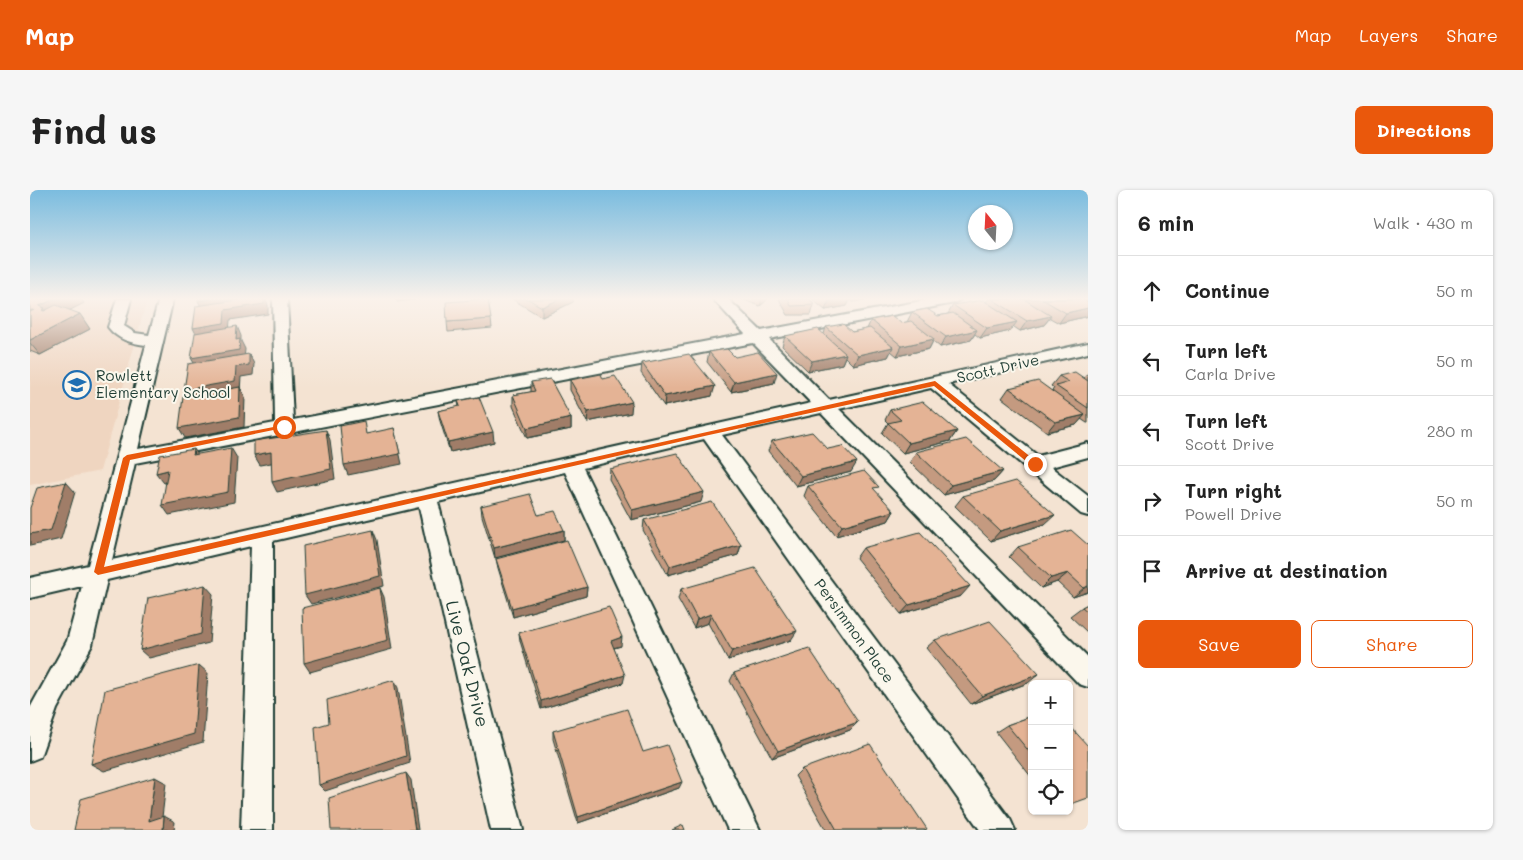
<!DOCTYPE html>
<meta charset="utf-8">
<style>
:root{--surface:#fff;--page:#f6f6f6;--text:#222;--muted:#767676;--line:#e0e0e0;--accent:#ea580c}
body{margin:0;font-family:Mali,sans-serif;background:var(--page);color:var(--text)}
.controls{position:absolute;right:15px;bottom:15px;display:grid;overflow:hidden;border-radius:8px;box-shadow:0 1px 4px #0004}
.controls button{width:45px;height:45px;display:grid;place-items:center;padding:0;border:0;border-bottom:1px solid var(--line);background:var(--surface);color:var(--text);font:25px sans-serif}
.compass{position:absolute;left:938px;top:15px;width:45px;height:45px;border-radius:50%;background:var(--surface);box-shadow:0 1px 4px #0004;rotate:342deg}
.stop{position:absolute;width:15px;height:15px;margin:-11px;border:4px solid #ea580c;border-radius:50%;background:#fff}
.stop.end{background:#ea580c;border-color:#fff;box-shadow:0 1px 5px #0008}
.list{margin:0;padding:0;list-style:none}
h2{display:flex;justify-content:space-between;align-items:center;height:65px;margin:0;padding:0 20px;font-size:21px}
h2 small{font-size:16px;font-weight:400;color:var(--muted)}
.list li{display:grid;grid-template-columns:32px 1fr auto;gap:15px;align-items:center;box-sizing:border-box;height:70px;padding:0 20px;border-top:1px solid var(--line)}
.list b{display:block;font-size:19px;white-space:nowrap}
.list p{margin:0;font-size:16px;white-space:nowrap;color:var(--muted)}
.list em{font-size:16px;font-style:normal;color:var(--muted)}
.actions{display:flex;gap:10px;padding:15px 20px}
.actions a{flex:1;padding:11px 0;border:1px solid var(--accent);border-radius:8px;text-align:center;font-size:18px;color:var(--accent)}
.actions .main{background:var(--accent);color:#fff}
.icon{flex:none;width:28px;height:28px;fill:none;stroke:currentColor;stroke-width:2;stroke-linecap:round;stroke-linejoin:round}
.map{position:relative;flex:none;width:1058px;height:640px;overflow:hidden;border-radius:8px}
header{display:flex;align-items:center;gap:30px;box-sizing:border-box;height:70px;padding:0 25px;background:var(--accent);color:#fff}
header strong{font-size:24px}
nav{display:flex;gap:28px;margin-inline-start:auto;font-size:18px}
.intro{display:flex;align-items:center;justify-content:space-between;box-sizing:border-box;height:120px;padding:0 30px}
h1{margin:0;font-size:35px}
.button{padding:12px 22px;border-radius:8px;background:var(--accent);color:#fff;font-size:18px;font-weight:700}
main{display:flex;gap:30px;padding:0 30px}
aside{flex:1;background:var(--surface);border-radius:8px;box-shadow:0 1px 4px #0004}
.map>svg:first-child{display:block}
.built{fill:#efd5c0}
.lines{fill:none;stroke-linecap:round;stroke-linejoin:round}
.minor-casing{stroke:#1f3d34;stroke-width:4}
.minor{fill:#fbf7ec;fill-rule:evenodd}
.wall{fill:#c49a80;stroke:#1f3d34}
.shaded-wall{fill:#a07d68;stroke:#1f3d34}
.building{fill:#e4b395;stroke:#1f3d34}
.route{fill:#ea580c}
.labels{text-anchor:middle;stroke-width:4;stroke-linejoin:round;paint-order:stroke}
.street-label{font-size:15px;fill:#1f3d34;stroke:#fbf7ec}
.poi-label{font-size:15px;fill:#1f3d34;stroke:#fbf7ec;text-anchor:start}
.near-street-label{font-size:18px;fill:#1f3d34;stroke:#fbf7ec}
</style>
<header>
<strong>Map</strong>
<nav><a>Map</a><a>Layers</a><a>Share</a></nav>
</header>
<div class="intro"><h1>Find us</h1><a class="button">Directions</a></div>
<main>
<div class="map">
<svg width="1058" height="640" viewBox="0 0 1058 640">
<rect width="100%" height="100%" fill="#f4e3d2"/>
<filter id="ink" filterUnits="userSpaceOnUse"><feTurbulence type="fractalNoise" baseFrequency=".02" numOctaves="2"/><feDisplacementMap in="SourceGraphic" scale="10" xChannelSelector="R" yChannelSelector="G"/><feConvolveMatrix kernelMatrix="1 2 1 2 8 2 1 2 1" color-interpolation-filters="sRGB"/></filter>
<g filter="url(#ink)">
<path class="built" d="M 0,109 L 117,109 L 70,281 L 0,295 Z"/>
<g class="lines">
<defs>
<path id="minor" d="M 87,109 L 101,109 L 94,136 L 105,143 L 119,145 L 129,109 L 143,109 L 108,259 L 245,233 L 243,109 L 257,109 L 263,230 L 715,144 L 683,109 L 698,109 L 731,141 L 902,109 L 931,109 L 924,113 L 739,149 L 799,210 L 1058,153 L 1058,163 L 918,194 L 1008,266 L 1058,253 L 1058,267 L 1021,277 L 1058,306 L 1058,326 L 1051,324 L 901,198 L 809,219 L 1058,467 L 1058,497 L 1049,494 L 791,223 L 692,245 L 980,629 L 985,640 L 950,640 L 674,249 L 553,278 L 730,640 L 698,640 L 535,282 L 408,312 L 493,640 L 461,640 L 389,317 L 243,351 L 243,640 L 211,640 L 221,356 L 77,390 L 62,455 L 27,519 L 10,567 L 0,571 L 0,518 L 37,451 L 52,396 L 0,408 L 0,388 L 58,375 L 116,155 C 101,153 88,150 78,137 ZM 723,153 L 781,213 L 82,370 L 105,273 Z"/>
</defs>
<use href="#minor" class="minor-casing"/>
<use href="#minor" class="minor"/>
</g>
<path class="wall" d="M 0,109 L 51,109 L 54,113 L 39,120 L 60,139 L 10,165 L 0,161 Z
M 482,109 L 544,109 L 543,112 L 512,127 Z
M 711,109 L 738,109 L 730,116 Z
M 749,109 L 780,109 L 784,115 L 781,125 L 758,125 Z
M 782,109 L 840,109 L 823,112 L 820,110 L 817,116 L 795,120 Z
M 958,109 L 1058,109 L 1058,126 L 1029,133 L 1020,128 L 1014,135 L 990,141 L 984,137 L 980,141 L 950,148 L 945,144 L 941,150 L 910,157 L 903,151 L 899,159 L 867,166 L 861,161 L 858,167 L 823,175 L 815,167 L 812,174 L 778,181 L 752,156 L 755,146 L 794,144 L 796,137 L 822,142 L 837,139 L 841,130 L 871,133 L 877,132 L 882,122 L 908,126 L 918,124 L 923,115 L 956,112 Z
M 461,129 L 462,138 L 418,142 L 417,132 Z
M 679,162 L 705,167 L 744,193 L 701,202 L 677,172 Z
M 612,173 L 682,206 L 634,216 L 611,183 Z
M 1058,183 L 1058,233 L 1057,233 L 1051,229 L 1046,235 L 1017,242 L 972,208 L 979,198 L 1022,201 L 1024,198 L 1021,196 L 1029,186 L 1054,188 Z
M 573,189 L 601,223 L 557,232 L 540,200 L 540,190 Z
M 501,192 L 541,228 L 541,239 L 497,248 L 483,216 L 483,205 L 501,202 Z
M 428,211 L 464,252 L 420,262 L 410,231 L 408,221 L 429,217 Z
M 860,220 L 927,241 L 920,251 L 873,263 L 852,243 L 858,233 L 855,230 Z
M 742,251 L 821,282 L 766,296 L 738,261 Z
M 886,262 L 973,281 L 964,291 L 914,305 L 880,272 Z
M 580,279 L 671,312 L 601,330 L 579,289 Z
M 778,296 L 864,321 L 858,331 L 806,346 L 774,306 Z
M 933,306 L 1015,334 L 961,351 L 925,316 Z
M 451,316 L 508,325 L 534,340 L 534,350 L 465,368 L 452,326 Z
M 614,330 L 711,355 L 708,365 L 638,385 L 613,340 Z
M 1058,355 L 1058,402 L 1043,407 L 1027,392 L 1011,398 L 979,367 L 988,357 Z
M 833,358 L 931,406 L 871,424 L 826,368 Z
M 466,369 L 557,397 L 556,406 L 483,427 L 468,378 Z
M 651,399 L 761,450 L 698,470 L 678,433 L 664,438 L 648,409 Z
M 1058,414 L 1058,443 L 1040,426 L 1052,417 Z
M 489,443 L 591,456 L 584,458 L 593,493 L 511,519 L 490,451 Z
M 905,450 L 998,493 L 941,514 L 896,458 Z
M 704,483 L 820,540 L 742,568 L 700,491 Z
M 1002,526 L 1002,588 L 966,542 L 977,535 Z
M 523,541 L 613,562 L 649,598 L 548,633 L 523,549 Z
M 772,579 L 896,640 L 796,640 L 765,586 Z"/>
<path class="shaded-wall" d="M 25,109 L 51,109 L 54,113 L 23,129 L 9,116 Z
M 180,109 L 207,109 L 207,115 L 173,120 L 168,111 Z
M 234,109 L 235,109 L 238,115 L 238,124 L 200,130 L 199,143 L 168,148 L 163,138 L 195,120 Z
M 366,109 L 390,109 L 367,112 Z
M 530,109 L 544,109 L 543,112 L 512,127 L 512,117 Z
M 732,109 L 738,109 L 730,116 Z
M 809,109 L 820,109 L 817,116 L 795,120 L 799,111 Z
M 824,109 L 840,109 L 823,112 Z
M 1058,118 L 1058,126 L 1029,133 L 1036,123 Z
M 50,124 L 60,139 L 10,165 L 0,153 L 0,150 Z
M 1021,126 L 1014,135 L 990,141 L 997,131 Z
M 987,132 L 980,141 L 950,148 L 957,138 Z
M 207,136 L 211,146 L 211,151 L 215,159 L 214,170 L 167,178 L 161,168 L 206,150 Z
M 947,140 L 941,150 L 910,157 L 916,147 Z
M 904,149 L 899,159 L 867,166 L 872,156 Z
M 863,157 L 858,167 L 823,175 L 828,165 Z
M 219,164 L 224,174 L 223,185 L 211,187 L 210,201 L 160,210 L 154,200 L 206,177 Z
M 816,164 L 812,174 L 778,181 L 782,171 Z
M 747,183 L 744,193 L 701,202 L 704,192 Z
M 685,196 L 682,206 L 634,216 L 635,206 Z
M 210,197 L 215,207 L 214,237 L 155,248 L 149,238 Z
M 602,212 L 601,223 L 557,232 L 558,222 Z
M 1055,225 L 1046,235 L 1017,242 L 1025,232 Z
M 541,228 L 541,239 L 497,248 L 497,238 Z
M 364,238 L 372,274 L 318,285 L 314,275 Z
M 296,240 L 300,250 L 305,289 L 247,302 L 242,292 Z
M 927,241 L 920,251 L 873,263 L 879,253 Z
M 463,242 L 464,252 L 420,262 L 418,252 Z
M 201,258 L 207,268 L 204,312 L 139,325 L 132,315 Z
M 164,259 L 171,269 L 163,265 Z
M 241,262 L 246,272 L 230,275 L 224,265 Z
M 827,272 L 821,282 L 766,296 L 771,286 Z
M 138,280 L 145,290 L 134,293 L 126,283 Z
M 973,281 L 964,291 L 914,305 L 921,295 Z
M 36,292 L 45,302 L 31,349 L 0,356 L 0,344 Z
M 674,302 L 671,312 L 601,330 L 602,320 Z
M 864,321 L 858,331 L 806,346 L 812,336 Z
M 1025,325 L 1015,334 L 961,351 L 970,341 Z
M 343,340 L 347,350 L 354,396 L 281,414 L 275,405 Z
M 534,340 L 534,350 L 465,368 L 464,358 Z
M 711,355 L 708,365 L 638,385 L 640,376 Z
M 1038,383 L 1027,392 L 1011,398 L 1021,388 Z
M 175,395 L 183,404 L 179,453 L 119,468 L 110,460 Z
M 940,396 L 931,406 L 871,424 L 879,415 Z
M 1058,396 L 1058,402 L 1043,407 L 1054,398 Z
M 557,397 L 556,406 L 483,427 L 482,418 Z
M 350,398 L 354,407 L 362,459 L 280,482 L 274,473 Z
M 681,424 L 678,433 L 664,438 L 667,429 Z
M 767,441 L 761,450 L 698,470 L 702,461 Z
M 592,447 L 591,456 L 579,459 L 581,451 Z
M 169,475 L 178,483 L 173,552 L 74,581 L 61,574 Z
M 1009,484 L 998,493 L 941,514 L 952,506 Z
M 595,485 L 593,493 L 511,519 L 511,511 Z
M 364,490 L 368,498 L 380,573 L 295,601 L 289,595 Z
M 828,532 L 820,540 L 742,568 L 748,561 Z
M 376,583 L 381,590 L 388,640 L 385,640 Z
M 125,587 L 136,593 L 131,636 L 119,631 Z
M 652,592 L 649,598 L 548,633 L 548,627 Z
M 134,626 L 145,632 L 144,640 L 133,640 Z"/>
<path class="building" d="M 0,109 L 25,109 L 9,116 L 15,118 L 12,120 L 14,121 L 26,115 L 50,124 L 0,150 L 0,122 L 4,120 L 2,120 L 0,121 Z
M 168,109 L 180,109 L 168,111 Z
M 214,109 L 234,109 L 234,114 L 195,120 L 194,133 L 163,138 L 166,116 Z
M 458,109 L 461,129 L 417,132 L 416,112 Z
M 498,109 L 530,109 L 512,117 Z
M 758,109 L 780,109 L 784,115 L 761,116 Z
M 797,109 L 809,109 L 799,111 Z
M 962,109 L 994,109 L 1021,126 L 997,131 Z
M 1012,109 L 1052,109 L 1058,112 L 1058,118 L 1036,123 Z
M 953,110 L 987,132 L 957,138 L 923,115 Z
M 897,119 L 908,126 L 923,123 L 947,140 L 916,147 L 882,122 Z
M 862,126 L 871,133 L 881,131 L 904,149 L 872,156 L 841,130 Z
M 813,134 L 822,142 L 840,138 L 863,157 L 828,165 L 796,137 Z
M 207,136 L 206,150 L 210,149 L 209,160 L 161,168 L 165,143 Z
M 788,139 L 816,164 L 782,171 L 755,146 Z
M 697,159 L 705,167 L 728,162 L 747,183 L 704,192 L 679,162 Z
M 219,164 L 219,175 L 206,177 L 205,191 L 154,200 L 158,174 Z
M 659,164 L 685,196 L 635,206 L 612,173 Z
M 1045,182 L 1058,191 L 1058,218 L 1026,196 L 1039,192 L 1029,186 Z
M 571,184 L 573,189 L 585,186 L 602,212 L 558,222 L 540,190 Z
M 520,189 L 541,228 L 497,238 L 483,205 L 505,201 L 501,192 Z
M 1008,191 L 1055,225 L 1025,232 L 979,198 Z
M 210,197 L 209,227 L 149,238 L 153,207 Z
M 449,207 L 463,242 L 418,252 L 408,221 L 430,216 L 428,211 Z
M 893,212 L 927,241 L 879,253 L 858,233 L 871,230 L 860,220 Z
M 334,231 L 336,244 L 364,238 L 370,264 L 314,275 L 310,236 Z
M 296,240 L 301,279 L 242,292 L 241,262 L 224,265 L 224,251 Z
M 782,242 L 798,259 L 812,256 L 827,272 L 771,286 L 742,251 Z
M 936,249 L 973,281 L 921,295 L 886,262 Z
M 201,258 L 198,302 L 132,315 L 138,280 L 126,283 L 130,265 L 164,259 L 163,265 Z
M 647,263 L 674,302 L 602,320 L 580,279 Z
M 834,281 L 849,297 L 843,298 L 864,321 L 812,336 L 778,296 Z
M 986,291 L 1025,325 L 970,341 L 933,306 Z
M 36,292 L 21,340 L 0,344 L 0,318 L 7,298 Z
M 500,304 L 508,325 L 525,321 L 534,340 L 464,358 L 451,316 Z
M 682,312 L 711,355 L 640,376 L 614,330 Z
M 343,340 L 350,386 L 275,405 L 273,356 Z
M 1041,340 L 1058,355 L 1058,396 L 1054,398 L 1038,383 L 1021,388 L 988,357 Z
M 890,342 L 940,396 L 879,415 L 833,358 Z
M 537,350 L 557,397 L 482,418 L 466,369 Z
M 725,378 L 767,441 L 702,461 L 681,424 L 667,429 L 651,399 Z
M 175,395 L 171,444 L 110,460 L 118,408 Z
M 350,398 L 358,450 L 274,473 L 272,418 Z
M 1058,414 L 1058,422 L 1052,417 Z
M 579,417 L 592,447 L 581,451 L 595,485 L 511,511 L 489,443 Z
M 960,431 L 1009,484 L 952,506 L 905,450 Z
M 779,458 L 828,532 L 748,561 L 704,483 Z
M 169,475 L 164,544 L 61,574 L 75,500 Z
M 364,490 L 376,566 L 289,595 L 285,537 L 299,533 L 297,510 Z
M 597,519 L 613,562 L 637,555 L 652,592 L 548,627 L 523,541 Z
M 1002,526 L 1002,565 L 977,535 Z
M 1039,535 L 1058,556 L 1058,608 L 1041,614 L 1039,612 Z
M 840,554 L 897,639 L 895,640 L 807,640 L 772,579 Z
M 376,583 L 385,640 L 301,640 L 299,608 Z
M 125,587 L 119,631 L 134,626 L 133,640 L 44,640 L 51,609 Z
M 653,635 L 655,640 L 642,640 Z"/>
</g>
<linearGradient id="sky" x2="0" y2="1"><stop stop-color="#7bbcdf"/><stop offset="0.55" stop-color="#faf2eb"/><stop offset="1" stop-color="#faf2eb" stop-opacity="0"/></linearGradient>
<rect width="1058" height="198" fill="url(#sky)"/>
<path class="route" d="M 905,191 L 1007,272 L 1007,276 L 1002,276 L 904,196 L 679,245 L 68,385 L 64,382 L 93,268 L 97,265 L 254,235 L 258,237 L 100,270 L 74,377 Z"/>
<defs>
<symbol id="school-ring" viewBox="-11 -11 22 22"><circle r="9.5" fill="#fbf7ec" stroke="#1f6fb2" stroke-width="1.5"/><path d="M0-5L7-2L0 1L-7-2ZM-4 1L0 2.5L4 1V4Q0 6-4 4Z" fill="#1f6fb2"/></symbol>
</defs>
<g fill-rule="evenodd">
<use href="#school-ring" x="31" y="179" width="32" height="32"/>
</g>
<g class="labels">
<g class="street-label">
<text transform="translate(968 179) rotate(-13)" y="5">Scott Drive</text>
<text transform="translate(824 441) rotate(54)" y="5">Persimmon Place</text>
</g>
<g class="poi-label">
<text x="66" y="191">Rowlett<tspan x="66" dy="17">Elementary School</tspan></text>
</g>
<g class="near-street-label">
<text transform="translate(437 474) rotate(76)" y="6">Live Oak Drive</text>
</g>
</g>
</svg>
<div class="controls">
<button>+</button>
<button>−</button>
<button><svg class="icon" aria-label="locate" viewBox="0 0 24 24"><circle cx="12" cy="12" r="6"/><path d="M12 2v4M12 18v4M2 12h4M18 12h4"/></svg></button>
</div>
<svg class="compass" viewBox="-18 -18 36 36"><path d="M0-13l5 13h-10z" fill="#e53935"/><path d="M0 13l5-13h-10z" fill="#767676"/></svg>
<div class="stop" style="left:254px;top:237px"></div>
<div class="stop end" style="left:1005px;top:274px"></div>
</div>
<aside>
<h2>6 min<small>Walk · 430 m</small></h2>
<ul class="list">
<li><svg class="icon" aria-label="ahead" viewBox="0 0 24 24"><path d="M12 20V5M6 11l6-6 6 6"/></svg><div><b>Continue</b></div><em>50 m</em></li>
<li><svg class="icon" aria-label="left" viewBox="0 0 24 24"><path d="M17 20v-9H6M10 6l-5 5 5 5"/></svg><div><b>Turn left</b><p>Carla Drive</p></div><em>50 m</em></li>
<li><svg class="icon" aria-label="left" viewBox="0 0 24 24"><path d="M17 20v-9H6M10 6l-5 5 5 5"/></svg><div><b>Turn left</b><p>Scott Drive</p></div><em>280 m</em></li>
<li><svg class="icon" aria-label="right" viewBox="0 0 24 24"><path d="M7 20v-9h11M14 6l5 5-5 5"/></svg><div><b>Turn right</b><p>Powell Drive</p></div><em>50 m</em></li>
<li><svg class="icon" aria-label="arrive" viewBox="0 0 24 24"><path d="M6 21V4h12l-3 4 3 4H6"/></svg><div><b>Arrive at destination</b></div></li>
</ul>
<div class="actions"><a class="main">Save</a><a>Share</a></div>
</aside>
</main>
